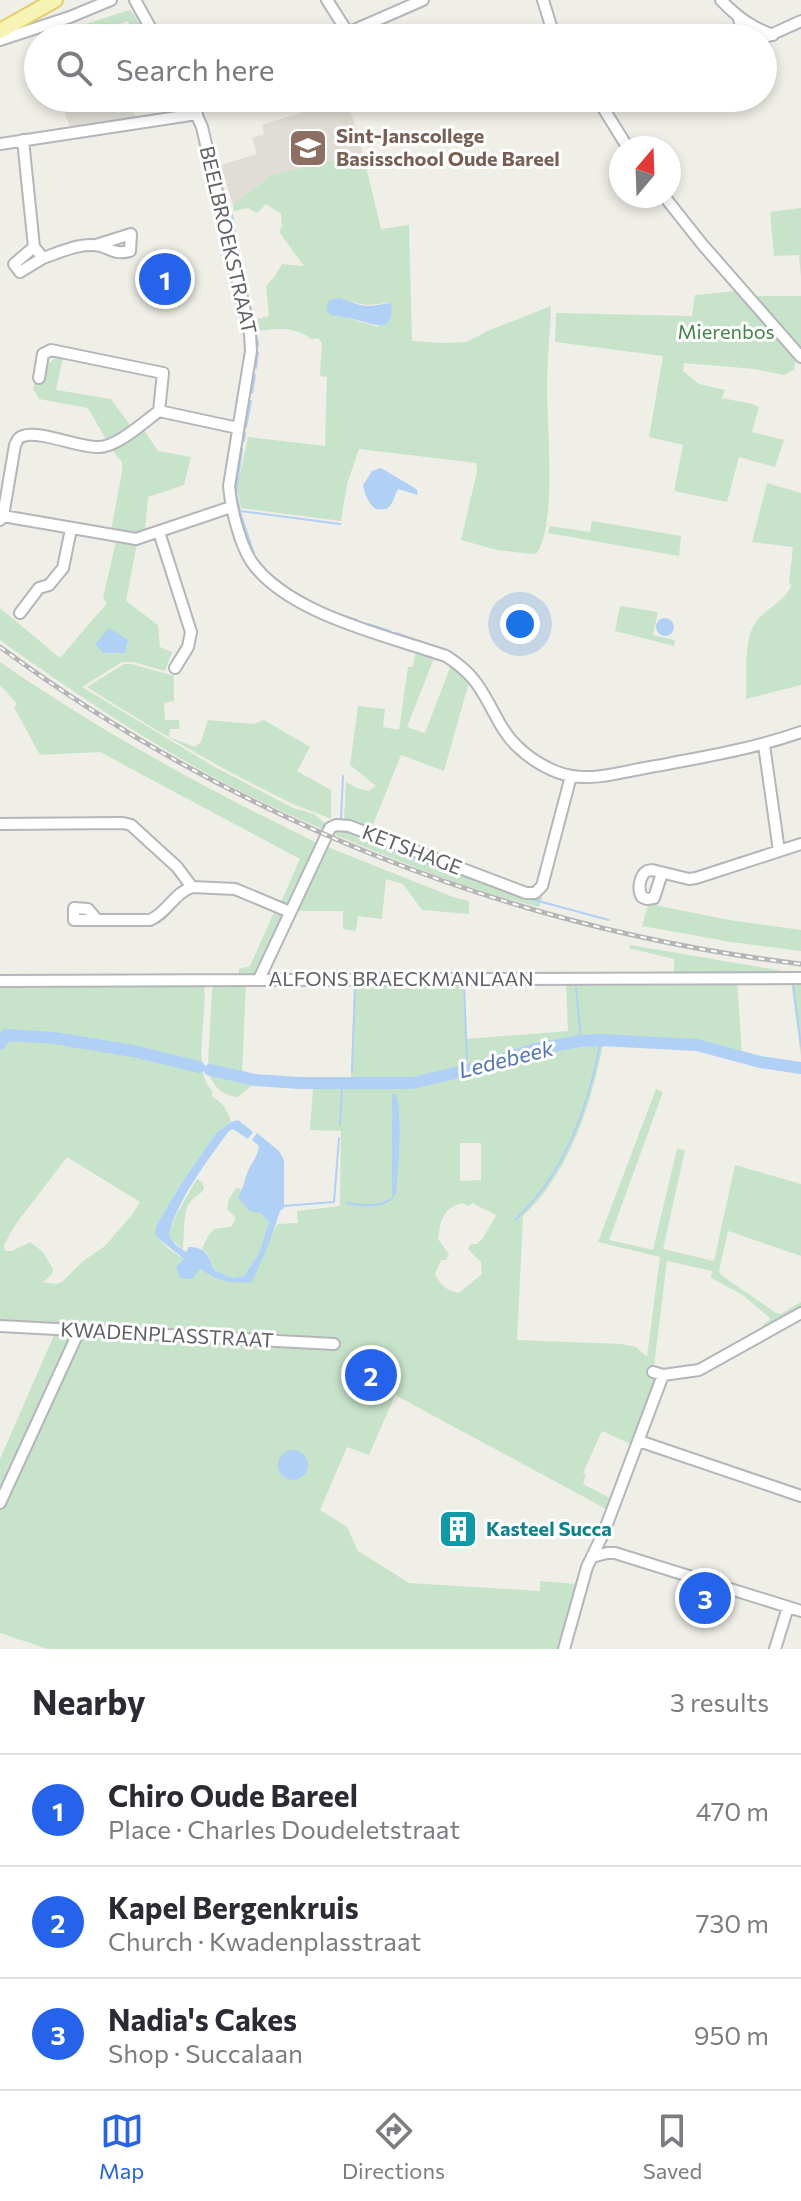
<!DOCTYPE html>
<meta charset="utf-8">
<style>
:root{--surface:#fff;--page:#f7f7f7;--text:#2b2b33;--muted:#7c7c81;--line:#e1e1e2;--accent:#2563eb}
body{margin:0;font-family:Commissioner,sans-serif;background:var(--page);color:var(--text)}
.compass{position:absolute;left:609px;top:136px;width:72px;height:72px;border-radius:50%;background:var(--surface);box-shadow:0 4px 12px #0003;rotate:19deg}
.you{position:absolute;left:520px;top:624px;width:28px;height:28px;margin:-20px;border:6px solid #fff;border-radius:50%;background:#1a73e8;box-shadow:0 0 0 12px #1a73e833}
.badge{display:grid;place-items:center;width:52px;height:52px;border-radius:50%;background:var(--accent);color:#fff;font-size:26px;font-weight:700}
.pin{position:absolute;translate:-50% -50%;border:4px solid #fff;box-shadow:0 2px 8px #0006}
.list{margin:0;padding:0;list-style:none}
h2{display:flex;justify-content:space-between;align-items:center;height:104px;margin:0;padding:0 32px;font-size:34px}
h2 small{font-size:26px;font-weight:400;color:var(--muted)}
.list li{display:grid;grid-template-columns:52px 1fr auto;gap:24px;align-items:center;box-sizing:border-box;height:112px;padding:0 32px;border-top:2px solid var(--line)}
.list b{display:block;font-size:30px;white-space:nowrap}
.list p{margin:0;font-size:26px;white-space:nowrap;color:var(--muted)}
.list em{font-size:26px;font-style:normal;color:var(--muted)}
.icon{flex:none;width:44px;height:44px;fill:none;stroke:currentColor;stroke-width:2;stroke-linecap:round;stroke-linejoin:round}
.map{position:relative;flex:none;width:801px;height:1649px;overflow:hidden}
.search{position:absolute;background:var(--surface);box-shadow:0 4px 12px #0003;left:24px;right:24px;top:24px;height:88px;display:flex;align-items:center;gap:20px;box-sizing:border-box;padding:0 28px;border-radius:44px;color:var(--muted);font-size:30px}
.sheet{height:440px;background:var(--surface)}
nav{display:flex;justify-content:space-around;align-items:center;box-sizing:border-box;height:112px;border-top:2px solid var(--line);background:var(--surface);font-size:22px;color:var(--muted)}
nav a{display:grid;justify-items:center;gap:4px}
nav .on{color:var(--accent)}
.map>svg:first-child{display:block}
.education{fill:#dfddd6}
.green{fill:#c7e4ca;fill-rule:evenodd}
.water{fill:#b0d0f6}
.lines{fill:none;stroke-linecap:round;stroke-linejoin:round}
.stream{stroke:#b0d0f6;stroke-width:2}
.river{stroke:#b0d0f6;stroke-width:12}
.minor-casing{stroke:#b4b6ba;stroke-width:14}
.major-casing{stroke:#e3ce6c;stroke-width:18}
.minor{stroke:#fff;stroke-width:10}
.major{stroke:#f7f3b4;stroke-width:14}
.rail-casing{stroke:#b5b5b6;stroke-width:5}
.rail{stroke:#fff;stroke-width:2;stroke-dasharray:6;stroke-linecap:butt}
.labels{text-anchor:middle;stroke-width:6;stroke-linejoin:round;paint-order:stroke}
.education-label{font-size:20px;font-weight:bold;fill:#785e54;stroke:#fff;text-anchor:start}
.street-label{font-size:20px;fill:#5f6166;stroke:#fff}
.park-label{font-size:20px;fill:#40844a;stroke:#fff}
.culture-label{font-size:20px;font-weight:bold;fill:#0d838f;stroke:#fff;text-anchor:start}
.water-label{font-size:22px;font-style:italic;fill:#5175b0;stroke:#fff}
</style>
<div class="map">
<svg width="801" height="1649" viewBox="0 0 801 1649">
<rect width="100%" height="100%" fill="#efeee7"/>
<path class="education" d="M 59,98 L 129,98 L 135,117 L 70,127 Z
M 345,99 L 358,132 L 363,154 L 271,175 L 233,205 L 221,165 L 257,154 L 252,138 L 264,134 L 262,125 Z"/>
<path class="green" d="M 129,10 L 133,13 L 148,38 L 135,38 L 128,21 L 85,36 L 85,38 L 80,38 L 77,27 Z
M 363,154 L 381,229 L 409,225 L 412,341 L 443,343 L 466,342 L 490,330 L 551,306 C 550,333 547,360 547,387 C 547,426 557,522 537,553 L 531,554 L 497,550 L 461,540 L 477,472 L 476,463 L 359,449 L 347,484 L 341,521 L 241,508 L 237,488 L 248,437 L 325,446 L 327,377 L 320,376 L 322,343 L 318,338 L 311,339 C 296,327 278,328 260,331 L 257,319 L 269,316 L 266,286 L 275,276 L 282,264 L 304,266 L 279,232 L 282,226 L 281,214 L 266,204 L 257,213 L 248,208 L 234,211 L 233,205 L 271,175 ZM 341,298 C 358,305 370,307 388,302 L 378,327 L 348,318 L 333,316 Z
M 801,208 L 801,277 L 799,255 L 774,256 L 770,212 Z
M 738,291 L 796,354 L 794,370 L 784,375 L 754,369 L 684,363 L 683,371 L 699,384 L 725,390 L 722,398 L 752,404 L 759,407 L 752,432 L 784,440 L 775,467 L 739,457 L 727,502 L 674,491 L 683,445 L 649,437 L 663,356 L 555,342 L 556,313 L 692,316 L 695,295 Z
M 750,296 L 801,296 L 801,352 Z
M 58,356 L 63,357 L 56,390 L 111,399 L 135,432 L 142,427 L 158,451 L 191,457 L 184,485 L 148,497 L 145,532 L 137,543 L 126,601 L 158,625 L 160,647 L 172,652 L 165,671 L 133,662 L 122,662 L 82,687 L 213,766 L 293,808 L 314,814 L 327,825 L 325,830 C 209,783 102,713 0,640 L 0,608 L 60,658 L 107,603 L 103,598 L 118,533 L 111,531 L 122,472 L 122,462 L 112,450 L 88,408 L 39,399 L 33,389 C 36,373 46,365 58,356 Z
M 767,483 L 801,493 L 801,685 L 746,699 C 747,679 743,638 756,622 C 767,607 782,604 792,585 L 789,584 L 793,547 L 752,542 Z
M 592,521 L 681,536 L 679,556 L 548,533 L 550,526 L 590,532 Z
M 620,606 L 658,612 L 653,635 L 675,640 L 674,646 L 615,631 Z
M 416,651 L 434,658 L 407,727 L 425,733 L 451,665 L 469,682 L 444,771 L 401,755 L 370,832 L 344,821 L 346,782 L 357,788 L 369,791 L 376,786 L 350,765 L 358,706 L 385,709 L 383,727 L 399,730 L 408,667 L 413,667 Z
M 0,662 C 101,732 208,790 319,844 L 295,896 L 286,905 L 280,904 L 300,859 L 100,752 L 40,755 L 14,707 L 17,704 L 0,685 Z
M 124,664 L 132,664 L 174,676 L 174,701 L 164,703 L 165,720 L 179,720 L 180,729 L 170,729 L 169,737 L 195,747 L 201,742 L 208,720 L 253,724 L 264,720 L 310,747 L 297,771 L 331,790 L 331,819 C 318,813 304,809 291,803 C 220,769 153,729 87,687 Z
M 340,826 L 536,895 L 542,898 L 539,907 C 467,890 400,862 333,834 L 334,829 Z
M 325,846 L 453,897 L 469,901 L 469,914 L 422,910 L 403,884 L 386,879 L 382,919 L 358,916 L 356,931 L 343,929 L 343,911 L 294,911 Z
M 649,902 L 659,906 L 729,920 L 801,930 L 801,951 L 731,942 L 642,926 Z
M 275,910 L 285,915 L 257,975 L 242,976 L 239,973 L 239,969 L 250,966 Z
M 630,945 L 789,972 L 788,974 L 674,974 L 674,959 L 629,948 Z
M 737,980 L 742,1054 L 697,1042 L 582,1036 L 511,1053 L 449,1073 L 386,1082 L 359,1080 L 359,1088 L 398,1088 L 439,1083 L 482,1071 L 537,1052 L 603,1045 C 591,1104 569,1174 523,1216 L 517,1340 L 621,1344 L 636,1347 L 647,1357 L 660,1257 L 598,1242 L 656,1089 L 663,1092 L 609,1240 L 653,1250 L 677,1149 L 685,1150 L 663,1249 L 714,1261 L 735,1165 L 801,1184 L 801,1256 L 728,1231 L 719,1271 L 721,1275 L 776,1313 L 781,1314 L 801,1302 L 801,1310 L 767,1331 L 762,1325 L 771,1319 L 743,1295 L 711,1278 L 712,1271 L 667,1261 L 654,1366 L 657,1370 L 648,1369 L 657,1378 L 635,1446 L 602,1431 L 583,1473 L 586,1475 L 583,1484 L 612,1499 L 608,1510 L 395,1395 L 369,1455 L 347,1447 L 320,1510 L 347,1527 L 358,1551 L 409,1583 L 540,1591 L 540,1581 L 576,1584 L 558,1649 L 48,1649 L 0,1633 L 0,1459 L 54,1335 L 70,1336 L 70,1327 L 0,1323 L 0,985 L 201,984 L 204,986 C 208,1015 191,1072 213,1092 L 211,1096 C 223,1103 227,1109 231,1122 L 216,1133 L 181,1184 L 156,1226 L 158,1238 L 170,1250 L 209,1275 L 252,1282 L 277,1224 L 298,1223 L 297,1211 L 340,1206 L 341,1131 L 310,1130 L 313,1089 L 255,1083 L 238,1097 C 221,1096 209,1083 208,1066 L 212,990 L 214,985 L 246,984 L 242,1073 L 256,1077 L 339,1079 L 351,1077 L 354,985 L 463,984 L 466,1039 L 568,1031 L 566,984 ZM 460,1143 L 481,1143 L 481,1180 L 460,1181 ZM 67,1157 L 140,1202 L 131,1216 L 105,1246 L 82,1262 L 62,1282 L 56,1284 L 43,1282 L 52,1274 L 53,1269 L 43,1252 L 30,1242 L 12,1251 L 5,1251 L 4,1245 L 15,1225 ZM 462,1203 L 469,1206 L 472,1203 L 496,1215 L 483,1238 L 477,1244 L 471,1244 L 468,1249 L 481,1262 L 482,1274 L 459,1293 C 447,1291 440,1285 435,1274 L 441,1260 L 446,1260 L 449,1254 L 438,1239 C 441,1220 442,1209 462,1203 Z
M 791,981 L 801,982 L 801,1056 Z
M 197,1179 L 202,1182 L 204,1188 C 200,1196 195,1196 190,1202 C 183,1210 184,1238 183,1250 L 168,1236 L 177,1213 Z
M 236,1188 L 243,1190 L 270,1222 L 259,1253 L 244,1276 L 232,1278 L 214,1270 L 208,1254 L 202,1249 L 208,1236 L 214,1229 L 231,1227 L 236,1218 L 227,1209 L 229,1199 Z"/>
<path class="water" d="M 340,298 C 349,301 359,306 369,306 C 377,306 384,303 391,303 C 395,334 376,325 357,320 C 348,317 339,317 330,315 L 326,310 L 329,300 Z
M 381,468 L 413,487 L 417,490 L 418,495 L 398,489 C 392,500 393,512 376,509 C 368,503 365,495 363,485 L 372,471 Z
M656 627a9 9 0 1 1 18 0a9 9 0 1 1-18 0Z
M 109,628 L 128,640 L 125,653 L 103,653 L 95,644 Z
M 392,1093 L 396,1095 C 403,1114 398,1172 396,1194 L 392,1198 Z
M 238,1120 L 253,1132 L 248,1139 L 233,1129 L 229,1131 C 209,1158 174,1204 169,1236 L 176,1245 L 186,1252 L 189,1247 C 206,1247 209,1256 214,1270 L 232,1278 L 244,1276 L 259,1253 L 269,1222 L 261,1213 L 250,1211 L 238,1198 C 244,1188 245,1175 251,1165 C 255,1158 258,1154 259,1146 L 252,1140 L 257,1133 L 279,1151 L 284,1160 L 284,1208 L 280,1211 L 269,1244 L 252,1282 C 232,1284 217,1281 200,1269 L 192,1279 L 180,1278 L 176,1267 L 184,1259 L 158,1238 L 155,1234 L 156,1226 L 181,1184 L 216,1133 L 231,1122 Z
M278 1465a15 15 0 1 1 30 0a15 15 0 1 1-30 0Z"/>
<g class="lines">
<path class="stream" d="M 232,215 L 240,261
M 243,276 L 256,332
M 257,338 L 258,346
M 256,368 L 258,353
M 252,393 L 255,375
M 246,427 L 251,401
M 244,441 L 245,433
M 242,449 L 236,493 L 240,511 L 340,524
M 240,512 L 254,554
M 275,578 L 289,589
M 294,592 L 303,598
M 333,612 L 357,620
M 368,624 L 390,631
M 396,633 L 413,639
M 424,643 L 437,647
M 341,819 L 343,776
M 347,831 L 393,851 L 506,891
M 527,898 L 609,920
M 793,984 L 801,1046
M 464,986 L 467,1059
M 576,988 L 581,1041
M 352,1072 L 355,988
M 340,1125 L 342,1083
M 347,1203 C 362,1206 380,1208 392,1198
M 283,1206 L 334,1202 L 339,1138
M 515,1220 C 565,1174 589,1105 601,1040"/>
<path class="river" d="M 0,1044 L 6,1035 L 54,1038 L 133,1051 L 199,1067
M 210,1070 L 255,1080 L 299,1083 L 412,1083 L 468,1070 L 536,1049 L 581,1041 L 601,1040 L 697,1045 L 760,1062 L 801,1068"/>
<defs>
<path id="minor" d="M 135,0 L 156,38
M 327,0 L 348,33
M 543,0 L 551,26 L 559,38
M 721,0 C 737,17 751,27 773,35
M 739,19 L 745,38
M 766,37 L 801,21
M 336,38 L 423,0
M 0,40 L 70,17 L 111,0
M 189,98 L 202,127 L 250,334 L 251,351 L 229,486 C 231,508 239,542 251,561 C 287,614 388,636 446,656 C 457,663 466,670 474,680 C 491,701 498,729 518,747 C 531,760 553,773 572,776 C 595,780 622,772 645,768 C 698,758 750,750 801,732
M 597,98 L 628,148
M 23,140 L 34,247 L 43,258 C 58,253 77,244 93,245 C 108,245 112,256 130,251 L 131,234 L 96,245
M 0,144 L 197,114
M 664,196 L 702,244 L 801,357
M 34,247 L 14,264 L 20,272 L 43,258
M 39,378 L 43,354 L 51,350 L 163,373 L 159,411
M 159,411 L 238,428
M 3,516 L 136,539 L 231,507
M 0,520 L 3,516 L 15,445 C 18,440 17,438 23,436 C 40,430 79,448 99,447 C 117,447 144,422 159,411
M 159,532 L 191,632 L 188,647 L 175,668
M 20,613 L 39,588 L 49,585 L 63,568 L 71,529
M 764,745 L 779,851
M 0,824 L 123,823 L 131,825 L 177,867 L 192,887 L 235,889 L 290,912
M 662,873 L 654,898 L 647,899 L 642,897 C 637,889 640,875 647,871 L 652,870 L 689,879 L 696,878 L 801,844
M 97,920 L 88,909 L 74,908 L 74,920 L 150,920 C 167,913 174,893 192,887
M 259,979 L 330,828 L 336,825 L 349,826 L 526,893 L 535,893 L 542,886 L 571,776
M 0,981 L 801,978
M 0,1326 L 334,1344
M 653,1372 L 663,1375 L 699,1370 L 801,1313
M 639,1441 L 801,1496
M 0,1503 L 79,1331
M 592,1557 L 607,1553 L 615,1553 L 801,1611
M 564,1649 L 587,1567 L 604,1532 L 663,1375
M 775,1649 L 788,1607"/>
<path id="major" d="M 0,31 L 55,0"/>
</defs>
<use href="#minor" class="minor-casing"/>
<use href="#major" class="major-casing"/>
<use href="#minor" class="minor"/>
<use href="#major" class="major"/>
<defs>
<path id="rail" d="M 0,647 C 235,820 511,929 801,964"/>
</defs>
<use href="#rail" class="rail-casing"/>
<use href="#rail" class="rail"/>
</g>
<defs>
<symbol id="school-square" viewBox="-11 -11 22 22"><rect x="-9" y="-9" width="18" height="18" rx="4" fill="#8d6e63" stroke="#fff"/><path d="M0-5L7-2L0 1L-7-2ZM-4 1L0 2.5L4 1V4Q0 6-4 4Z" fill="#fff"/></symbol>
<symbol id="building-square" viewBox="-11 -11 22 22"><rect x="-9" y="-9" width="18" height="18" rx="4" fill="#0f9aa8" stroke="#fff"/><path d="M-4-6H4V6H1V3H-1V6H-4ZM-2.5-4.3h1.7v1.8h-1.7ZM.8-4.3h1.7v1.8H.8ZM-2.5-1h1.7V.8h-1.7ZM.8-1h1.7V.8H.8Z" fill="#fff"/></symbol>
</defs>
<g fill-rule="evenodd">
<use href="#school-square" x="286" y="126" width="44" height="44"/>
<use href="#building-square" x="436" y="1507" width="44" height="44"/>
</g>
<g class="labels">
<g class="education-label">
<text x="336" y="143">Sint-Janscollege<tspan x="336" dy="23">Basisschool Oude Bareel</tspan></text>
</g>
<g class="street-label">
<text transform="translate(228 240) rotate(77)" y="7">BEELBROEKSTRAAT</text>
<text transform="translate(412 850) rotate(21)" y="7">KETSHAGE</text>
<text x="401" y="986">ALFONS BRAECKMANLAAN</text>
<text transform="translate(167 1335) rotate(3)" y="7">KWADENPLASSTRAAT</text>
</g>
<g class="park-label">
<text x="726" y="339">Mierenbos</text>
</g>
<g class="culture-label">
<text x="486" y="1536">Kasteel Succa</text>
</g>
<g class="water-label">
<text transform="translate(506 1059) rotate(-14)" y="8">Ledebeek</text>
</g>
</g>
</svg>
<svg class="compass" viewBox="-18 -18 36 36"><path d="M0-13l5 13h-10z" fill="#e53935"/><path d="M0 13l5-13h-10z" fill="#7c7c81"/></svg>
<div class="you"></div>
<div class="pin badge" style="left:165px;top:279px">1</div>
<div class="pin badge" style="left:371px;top:1375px">2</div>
<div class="pin badge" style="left:705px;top:1598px">3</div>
<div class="search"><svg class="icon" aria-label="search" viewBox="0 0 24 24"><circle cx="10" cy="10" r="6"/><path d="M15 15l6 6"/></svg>Search here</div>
</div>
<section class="sheet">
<h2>Nearby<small>3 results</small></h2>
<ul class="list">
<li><span class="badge">1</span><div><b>Chiro Oude Bareel</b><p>Place · Charles Doudeletstraat</p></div><em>470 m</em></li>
<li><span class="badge">2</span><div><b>Kapel Bergenkruis</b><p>Church · Kwadenplasstraat</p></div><em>730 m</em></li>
<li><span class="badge">3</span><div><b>Nadia's Cakes</b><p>Shop · Succalaan</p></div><em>950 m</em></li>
</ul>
</section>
<nav>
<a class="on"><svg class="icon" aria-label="map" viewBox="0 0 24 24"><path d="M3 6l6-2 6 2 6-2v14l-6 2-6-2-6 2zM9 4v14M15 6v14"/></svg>Map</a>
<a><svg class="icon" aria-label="directions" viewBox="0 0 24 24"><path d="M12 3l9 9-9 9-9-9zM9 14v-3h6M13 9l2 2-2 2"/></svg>Directions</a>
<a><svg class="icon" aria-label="saved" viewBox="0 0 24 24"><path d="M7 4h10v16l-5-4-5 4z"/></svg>Saved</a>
</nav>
